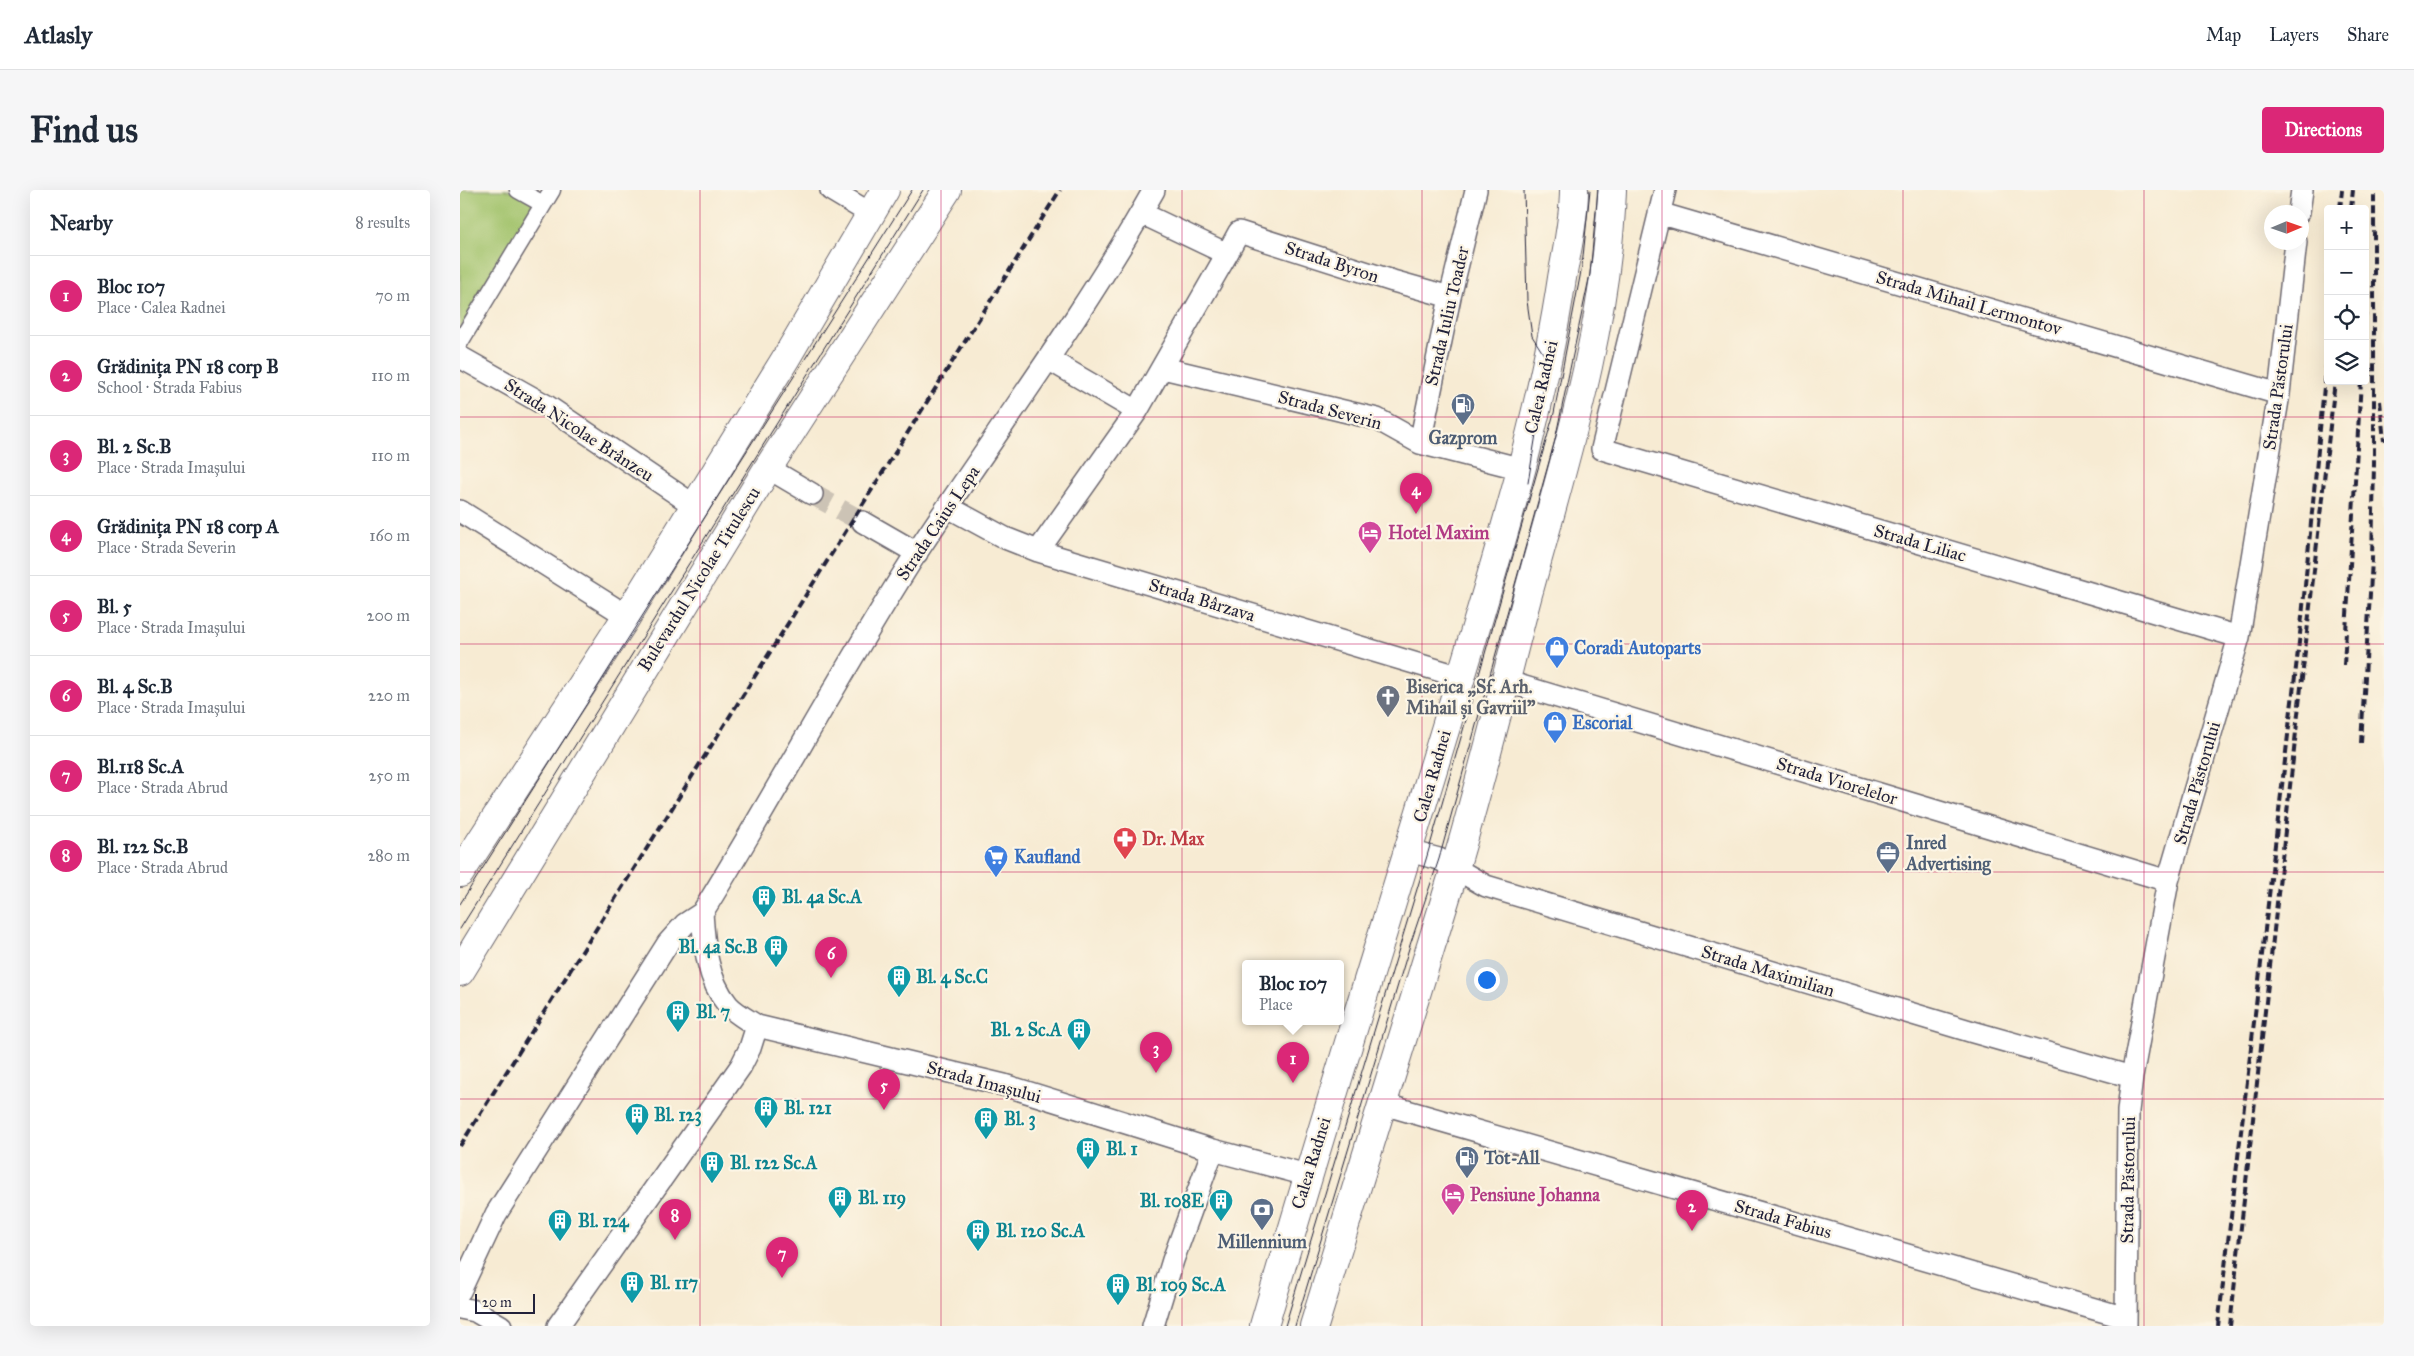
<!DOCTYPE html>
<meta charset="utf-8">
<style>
:root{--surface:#fff;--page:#f6f6f7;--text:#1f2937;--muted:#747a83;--line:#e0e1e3;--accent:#db2777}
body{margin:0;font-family:"IM FELL Great Primer",serif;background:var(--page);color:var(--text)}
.controls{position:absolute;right:15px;top:15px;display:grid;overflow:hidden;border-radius:5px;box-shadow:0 5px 20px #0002}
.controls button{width:45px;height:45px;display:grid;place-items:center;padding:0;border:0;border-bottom:1px solid var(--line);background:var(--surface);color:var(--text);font:25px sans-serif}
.compass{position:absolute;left:1804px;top:15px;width:45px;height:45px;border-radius:50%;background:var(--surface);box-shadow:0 5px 20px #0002;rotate:88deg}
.scale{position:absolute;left:15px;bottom:12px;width:60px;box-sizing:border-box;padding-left:5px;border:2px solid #22223b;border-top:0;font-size:14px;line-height:18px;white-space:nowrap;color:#22223b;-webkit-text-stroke:4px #fcf5e5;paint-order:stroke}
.you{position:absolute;left:1026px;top:789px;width:18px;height:18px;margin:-12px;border:4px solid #fff;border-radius:50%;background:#1a73e8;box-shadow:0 0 0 8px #1a73e833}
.badge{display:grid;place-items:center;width:32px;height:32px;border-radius:50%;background:var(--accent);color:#fff;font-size:16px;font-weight:700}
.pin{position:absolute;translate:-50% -41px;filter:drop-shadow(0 1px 2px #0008)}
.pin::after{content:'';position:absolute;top:26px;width:18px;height:15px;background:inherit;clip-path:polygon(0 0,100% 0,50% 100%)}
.popup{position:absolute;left:782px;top:770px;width:102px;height:65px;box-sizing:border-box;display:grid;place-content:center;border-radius:5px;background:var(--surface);filter:drop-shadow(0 1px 4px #0005);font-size:16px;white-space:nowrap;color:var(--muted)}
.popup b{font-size:19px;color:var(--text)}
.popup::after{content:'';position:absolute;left:50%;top:100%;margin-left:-10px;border:10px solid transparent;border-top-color:var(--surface)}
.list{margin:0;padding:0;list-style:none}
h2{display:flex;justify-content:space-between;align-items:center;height:65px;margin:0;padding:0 20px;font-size:21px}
h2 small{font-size:16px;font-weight:400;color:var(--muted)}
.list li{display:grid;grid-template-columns:32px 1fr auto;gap:15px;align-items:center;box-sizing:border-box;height:80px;padding:0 20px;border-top:1px solid var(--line)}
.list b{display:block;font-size:19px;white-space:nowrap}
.list p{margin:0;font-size:16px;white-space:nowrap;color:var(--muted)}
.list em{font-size:16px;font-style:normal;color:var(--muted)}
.icon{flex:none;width:28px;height:28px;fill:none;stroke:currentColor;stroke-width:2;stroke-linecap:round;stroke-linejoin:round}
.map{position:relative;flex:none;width:1924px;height:1136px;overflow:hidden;border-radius:5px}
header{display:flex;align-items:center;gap:30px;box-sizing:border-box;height:70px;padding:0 25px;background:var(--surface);border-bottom:1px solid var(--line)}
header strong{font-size:24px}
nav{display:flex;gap:28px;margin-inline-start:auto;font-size:18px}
.intro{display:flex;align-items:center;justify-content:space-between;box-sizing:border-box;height:120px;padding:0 30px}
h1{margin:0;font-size:35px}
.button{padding:12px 22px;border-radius:5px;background:var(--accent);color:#fff;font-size:18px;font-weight:700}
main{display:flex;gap:30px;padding:0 30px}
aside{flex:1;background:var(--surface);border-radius:5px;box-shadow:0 5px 20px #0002}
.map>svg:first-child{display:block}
.green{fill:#a2c36c;stroke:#627254}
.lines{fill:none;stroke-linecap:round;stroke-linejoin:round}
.minor-tunnel{stroke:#ccc3b5;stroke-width:21;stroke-dasharray:21 11;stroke-linecap:butt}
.pedestrian-casing{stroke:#6d6870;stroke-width:19}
.minor-casing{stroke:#6d6870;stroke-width:24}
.secondary-casing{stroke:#6d6870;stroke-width:30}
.primary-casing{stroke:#6d6870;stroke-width:30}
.pedestrian{stroke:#fff;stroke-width:16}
.minor{stroke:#fff;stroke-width:21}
.secondary{stroke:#fff;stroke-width:28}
.primary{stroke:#fff;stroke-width:28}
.tram{stroke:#22223b;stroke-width:1}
.rail{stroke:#22223b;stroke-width:4;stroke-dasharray:8 4;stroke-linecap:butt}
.grid{fill:none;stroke:#c2185b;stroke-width:1;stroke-opacity:0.55}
.labels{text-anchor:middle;stroke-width:4.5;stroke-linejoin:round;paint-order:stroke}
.street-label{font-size:18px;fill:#22223b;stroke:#fcf5e5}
.service-label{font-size:18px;font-weight:bold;fill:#4e5e75;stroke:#fcf5e5}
.hotel-label{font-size:18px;font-weight:bold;fill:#b23c85;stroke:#fcf5e5;text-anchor:start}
.shop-label{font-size:18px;font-weight:bold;fill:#366cbe;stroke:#fcf5e5;text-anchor:start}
.worship-label{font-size:18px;font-weight:bold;fill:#5b616d;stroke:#fcf5e5;text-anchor:start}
.health-label{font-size:18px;font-weight:bold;fill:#be3a42;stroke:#fcf5e5;text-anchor:start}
.culture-label{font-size:18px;font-weight:bold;fill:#0d838f;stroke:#fcf5e5;text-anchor:start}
</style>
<header>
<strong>Atlasly</strong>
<nav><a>Map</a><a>Layers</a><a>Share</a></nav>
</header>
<div class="intro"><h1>Find us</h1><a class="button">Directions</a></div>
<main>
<aside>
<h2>Nearby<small>8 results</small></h2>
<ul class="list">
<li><span class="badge">1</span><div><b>Bloc 107</b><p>Place · Calea Radnei</p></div><em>70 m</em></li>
<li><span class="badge">2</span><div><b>Grădinița PN 18 corp B</b><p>School · Strada Fabius</p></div><em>110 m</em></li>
<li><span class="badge">3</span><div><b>Bl. 2 Sc.B</b><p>Place · Strada Imașului</p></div><em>110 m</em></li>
<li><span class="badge">4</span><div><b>Grădinița PN 18 corp A</b><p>Place · Strada Severin</p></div><em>160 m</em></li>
<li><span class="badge">5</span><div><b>Bl. 5</b><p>Place · Strada Imașului</p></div><em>200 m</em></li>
<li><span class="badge">6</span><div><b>Bl. 4 Sc.B</b><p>Place · Strada Imașului</p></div><em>220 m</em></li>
<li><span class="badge">7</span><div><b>Bl.118 Sc.A</b><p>Place · Strada Abrud</p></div><em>250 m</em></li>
<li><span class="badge">8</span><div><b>Bl. 122 Sc.B</b><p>Place · Strada Abrud</p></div><em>280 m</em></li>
</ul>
</aside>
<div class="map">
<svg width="1924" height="1136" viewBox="0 0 1924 1136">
<rect width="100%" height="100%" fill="#fcf5e5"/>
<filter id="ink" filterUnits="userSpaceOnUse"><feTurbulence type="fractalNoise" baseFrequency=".02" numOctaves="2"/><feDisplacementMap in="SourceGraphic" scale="10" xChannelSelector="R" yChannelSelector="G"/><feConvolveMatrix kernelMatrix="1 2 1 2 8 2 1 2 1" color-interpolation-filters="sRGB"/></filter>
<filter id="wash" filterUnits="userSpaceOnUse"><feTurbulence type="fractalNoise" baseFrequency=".0096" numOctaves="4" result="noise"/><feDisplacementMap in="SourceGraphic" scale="20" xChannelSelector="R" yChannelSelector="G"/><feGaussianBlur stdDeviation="1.12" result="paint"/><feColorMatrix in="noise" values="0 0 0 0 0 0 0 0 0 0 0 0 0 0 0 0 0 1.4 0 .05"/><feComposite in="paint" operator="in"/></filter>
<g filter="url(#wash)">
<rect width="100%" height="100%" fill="#f7ebd3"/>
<path class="green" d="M 0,0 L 50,0 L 76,15 L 0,139 Z"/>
</g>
<g filter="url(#ink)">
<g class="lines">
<path class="minor-tunnel" d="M 352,304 L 403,332"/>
<defs>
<path id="pedestrian" d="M 58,0 L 83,14
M 0,152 L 92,0"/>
<path id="minor" d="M 371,0 L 411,24
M 694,0 C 623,126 536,242 457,362 C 381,480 316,604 242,723 C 244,754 247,790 268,815 C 275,823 288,830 297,836 L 544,895 L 753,960 L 847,985
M 1205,0 L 1142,259 L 1779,447
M 1839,22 L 1842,0
M 1199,23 L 1819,204
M 767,64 L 779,42 L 933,91 L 990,107
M 0,167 L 87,216 L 235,316
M 588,169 L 677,221
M 703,178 L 917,229 L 960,253 L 1062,279
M 960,253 L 990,107 L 1016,0
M 308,278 L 352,304
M 488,317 L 545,348 L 578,361 L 1001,487
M 0,321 L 167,426
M 403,332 L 457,363
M 578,361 L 677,221 L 767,64 L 681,23
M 1045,491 L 1708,691
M 949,661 L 979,669 L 1026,696 L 1513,842 L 1672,887
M 923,914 L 1666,1128
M 0,1101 L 36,1024 L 208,753 L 225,734 L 242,723
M 0,1118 L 15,1121 L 41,1136
M 98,1136 L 281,876 L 290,858 L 297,836
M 693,1136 L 713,1070 L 753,960
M 1666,1136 L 1668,921 L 1672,887 L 1708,691 L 1779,447 L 1819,204 L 1836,52"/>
<path id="secondary" d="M 0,683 L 167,426 L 326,168 L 425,0
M 0,782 L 308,278 L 487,0"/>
<path id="primary" d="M 804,1136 C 871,904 945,675 1014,444 C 1049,327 1084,209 1102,88 C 1107,59 1114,29 1114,0
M 854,1136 C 901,983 948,831 995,678 C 1022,588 1044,495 1068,404 C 1104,272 1147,138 1152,0"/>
</defs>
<use href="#pedestrian" class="pedestrian-casing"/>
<use href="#minor" class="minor-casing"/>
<use href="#secondary" class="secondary-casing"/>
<use href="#primary" class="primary-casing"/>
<use href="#pedestrian" class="pedestrian"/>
<use href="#minor" class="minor"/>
<use href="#secondary" class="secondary"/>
<use href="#primary" class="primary"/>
<path class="tram" d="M 1064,0 L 1067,111 L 1072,146 L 1088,171 L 1068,293
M 0,714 L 452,0
M 0,739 L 463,0
M 825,1136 L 967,666 L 1094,223 L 1122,76 L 1130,0
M 835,1136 L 950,755 L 979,669 L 1095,250 L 1130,84 L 1138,0"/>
<path class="rail" d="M 1880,19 L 1882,0
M 1891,19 L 1893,0
M 1905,127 L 1907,107
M 1920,211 L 1924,251
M 1884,475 L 1901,191
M 1901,553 L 1912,370 L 1914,274 L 1914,4
M 0,956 L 600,0
M 1758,1136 L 1842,427 L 1868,155
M 1770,1136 L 1875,191"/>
</g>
</g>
<path class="grid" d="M 240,0 L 240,1136M 481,0 L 481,1136M 722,0 L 722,1136M 962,0 L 962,1136M 1202,0 L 1202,1136M 1443,0 L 1443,1136M 1684,0 L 1684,1136M 0,227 L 1924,227M 0,454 L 1924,454M 0,682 L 1924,682M 0,909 L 1924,909"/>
<defs>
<symbol id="fuel-pin" viewBox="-11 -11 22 30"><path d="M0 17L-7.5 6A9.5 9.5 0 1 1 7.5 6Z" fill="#5c6f8a" stroke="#fcf5e5"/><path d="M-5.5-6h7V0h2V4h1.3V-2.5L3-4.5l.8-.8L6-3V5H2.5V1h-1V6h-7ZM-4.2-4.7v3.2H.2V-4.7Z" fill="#fff"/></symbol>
<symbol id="hotel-pin" viewBox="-11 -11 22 30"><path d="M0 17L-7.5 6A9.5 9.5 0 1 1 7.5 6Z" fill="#d1479c" stroke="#fcf5e5"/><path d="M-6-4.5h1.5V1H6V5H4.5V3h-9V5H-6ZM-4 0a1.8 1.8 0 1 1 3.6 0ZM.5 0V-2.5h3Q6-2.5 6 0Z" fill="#fff"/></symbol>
<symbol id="shop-pin" viewBox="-11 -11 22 30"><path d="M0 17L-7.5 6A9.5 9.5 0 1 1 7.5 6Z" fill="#3f7fe0" stroke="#fcf5e5"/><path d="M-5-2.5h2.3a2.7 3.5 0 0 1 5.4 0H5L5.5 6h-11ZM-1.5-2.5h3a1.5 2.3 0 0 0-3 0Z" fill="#fff"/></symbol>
<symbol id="church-pin" viewBox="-11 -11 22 30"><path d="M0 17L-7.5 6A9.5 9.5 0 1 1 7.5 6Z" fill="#6b7280" stroke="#fcf5e5"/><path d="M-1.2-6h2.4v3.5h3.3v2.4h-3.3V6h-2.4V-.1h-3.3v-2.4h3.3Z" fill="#fff"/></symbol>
<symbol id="pharmacy-pin" viewBox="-11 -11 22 30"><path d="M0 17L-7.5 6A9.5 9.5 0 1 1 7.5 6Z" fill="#e0444e" stroke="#fcf5e5"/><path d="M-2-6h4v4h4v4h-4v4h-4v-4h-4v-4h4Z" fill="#fff"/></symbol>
<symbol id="office-pin" viewBox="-11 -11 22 30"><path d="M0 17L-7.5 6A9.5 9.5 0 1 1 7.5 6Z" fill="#5c6f8a" stroke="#fcf5e5"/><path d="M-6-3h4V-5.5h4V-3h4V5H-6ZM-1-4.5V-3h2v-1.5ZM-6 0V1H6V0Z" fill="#fff"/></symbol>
<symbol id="supermarket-pin" viewBox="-11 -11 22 30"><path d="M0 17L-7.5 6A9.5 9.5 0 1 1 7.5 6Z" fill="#3f7fe0" stroke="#fcf5e5"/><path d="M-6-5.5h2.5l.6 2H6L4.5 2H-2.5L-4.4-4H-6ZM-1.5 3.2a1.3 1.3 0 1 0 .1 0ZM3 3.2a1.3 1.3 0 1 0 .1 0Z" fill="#fff"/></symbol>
<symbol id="building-pin" viewBox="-11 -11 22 30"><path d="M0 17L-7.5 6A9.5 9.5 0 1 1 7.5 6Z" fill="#0f9aa8" stroke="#fcf5e5"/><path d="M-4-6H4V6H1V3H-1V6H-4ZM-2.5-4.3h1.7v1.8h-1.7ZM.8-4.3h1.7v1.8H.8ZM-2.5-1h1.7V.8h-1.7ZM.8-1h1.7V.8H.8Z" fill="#fff"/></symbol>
<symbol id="bank-pin" viewBox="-11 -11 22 30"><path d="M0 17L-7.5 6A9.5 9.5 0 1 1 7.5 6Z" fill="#5c6f8a" stroke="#fcf5e5"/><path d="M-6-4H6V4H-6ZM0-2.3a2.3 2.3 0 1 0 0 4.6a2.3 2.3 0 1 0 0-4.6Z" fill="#fff"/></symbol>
</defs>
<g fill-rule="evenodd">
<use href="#fuel-pin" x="989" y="201" width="28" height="38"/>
<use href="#hotel-pin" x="896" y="329" width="28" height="38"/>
<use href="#shop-pin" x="1083" y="444" width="28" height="38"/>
<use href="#church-pin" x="914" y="493" width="28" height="38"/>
<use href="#shop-pin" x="1081" y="519" width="28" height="38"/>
<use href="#pharmacy-pin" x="651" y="635" width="28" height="38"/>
<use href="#office-pin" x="1414" y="649" width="28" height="38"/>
<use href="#supermarket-pin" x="522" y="653" width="28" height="38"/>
<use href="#building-pin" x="290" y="693" width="28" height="38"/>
<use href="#building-pin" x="302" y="743" width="28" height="38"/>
<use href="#building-pin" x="425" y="773" width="28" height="38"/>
<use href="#building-pin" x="204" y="808" width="28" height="38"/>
<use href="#building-pin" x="605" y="826" width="28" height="38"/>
<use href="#building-pin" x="292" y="904" width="28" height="38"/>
<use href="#building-pin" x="163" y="911" width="28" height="38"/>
<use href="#building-pin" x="512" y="915" width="28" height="38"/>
<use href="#building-pin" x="614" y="945" width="28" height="38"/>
<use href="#fuel-pin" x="993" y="954" width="28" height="38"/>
<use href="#building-pin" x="238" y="959" width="28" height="38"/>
<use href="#hotel-pin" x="979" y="991" width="28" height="38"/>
<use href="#building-pin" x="366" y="994" width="28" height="38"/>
<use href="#building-pin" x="747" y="997" width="28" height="38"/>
<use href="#bank-pin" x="788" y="1006" width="28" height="38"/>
<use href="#building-pin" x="86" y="1017" width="28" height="38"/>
<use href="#building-pin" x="504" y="1027" width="28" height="38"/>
<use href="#building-pin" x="158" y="1079" width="28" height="38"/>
<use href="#building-pin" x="644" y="1081" width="28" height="38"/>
</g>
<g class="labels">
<g class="street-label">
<text transform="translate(872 72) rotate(18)" y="6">Strada Byron</text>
<text transform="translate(1509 113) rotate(16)" y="6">Strada Mihail Lermontov</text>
<text transform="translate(987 126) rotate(-77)" y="6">Strada Iuliu Toader</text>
<text transform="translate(1081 197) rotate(-77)" y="6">Calea Radnei</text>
<text transform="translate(1818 197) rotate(-82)" y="6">Strada Păstorului</text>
<text transform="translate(870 220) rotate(15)" y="6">Strada Severin</text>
<text transform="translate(119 240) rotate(33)" y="6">Strada Nicolae Brânzeu</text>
<text transform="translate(478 333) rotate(-56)" y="6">Strada Caius Lepa</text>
<text transform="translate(1460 353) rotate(16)" y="6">Strada Liliac</text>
<text transform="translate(239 389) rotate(-58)" y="6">Bulevardul Nicolae Titulescu</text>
<text transform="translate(742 410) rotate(17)" y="6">Strada Bârzava</text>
<text transform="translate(972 586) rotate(-74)" y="6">Calea Radnei</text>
<text transform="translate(1377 591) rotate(17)" y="6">Strada Viorelelor</text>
<text transform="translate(1737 593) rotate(-74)" y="6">Strada Păstorului</text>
<text transform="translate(1308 781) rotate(17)" y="6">Strada Maximilian</text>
<text transform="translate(524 892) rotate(15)" y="6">Strada Imașului</text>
<text transform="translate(851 973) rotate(-73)" y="6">Calea Radnei</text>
<text transform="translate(1668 990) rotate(-89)" y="6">Strada Păstorului</text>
<text transform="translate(1323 1029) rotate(16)" y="6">Strada Fabius</text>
</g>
<g class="service-label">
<text x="1003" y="254">Gazprom</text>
<text x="1446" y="659" text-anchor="start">Inred<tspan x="1446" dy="21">Advertising</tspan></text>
<text x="1024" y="974" text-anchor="start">Tot-All</text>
<text x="802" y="1058">Millennium</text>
</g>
<g class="hotel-label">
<text x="928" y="349">Hotel Maxim</text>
<text x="1010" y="1011">Pensiune Johanna</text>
</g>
<g class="shop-label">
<text x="1114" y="464">Coradi Autoparts</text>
<text x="1112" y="539">Escorial</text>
<text x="554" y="673">Kaufland</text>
</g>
<g class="worship-label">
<text x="946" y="503">Biserica „Sf. Arh.<tspan x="946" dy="21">Mihail și Gavriil”</tspan></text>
</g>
<g class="health-label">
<text x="682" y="655">Dr. Max</text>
</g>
<g class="culture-label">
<text x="322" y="713">Bl. 4a Sc.A</text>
<text x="298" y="763" text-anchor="end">Bl. 4a Sc.B</text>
<text x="456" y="793">Bl. 4 Sc.C</text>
<text x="236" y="828">Bl. 7</text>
<text x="602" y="846" text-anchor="end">Bl. 2 Sc.A</text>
<text x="324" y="924">Bl. 121</text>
<text x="194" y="931">Bl. 123</text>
<text x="544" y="935">Bl. 3</text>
<text x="646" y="965">Bl. 1</text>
<text x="270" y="979">Bl. 122 Sc.A</text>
<text x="398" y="1014">Bl. 119</text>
<text x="744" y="1017" text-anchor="end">Bl. 108E</text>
<text x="118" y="1037">Bl. 124</text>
<text x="536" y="1047">Bl. 120 Sc.A</text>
<text x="190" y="1099">Bl. 117</text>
<text x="676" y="1101">Bl. 109 Sc.A</text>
</g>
</g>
</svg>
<div class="controls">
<button>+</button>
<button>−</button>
<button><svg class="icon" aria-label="locate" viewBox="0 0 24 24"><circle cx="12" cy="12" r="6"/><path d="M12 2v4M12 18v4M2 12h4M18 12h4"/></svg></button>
<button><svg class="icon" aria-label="layers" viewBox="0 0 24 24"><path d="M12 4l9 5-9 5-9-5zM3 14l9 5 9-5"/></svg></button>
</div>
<svg class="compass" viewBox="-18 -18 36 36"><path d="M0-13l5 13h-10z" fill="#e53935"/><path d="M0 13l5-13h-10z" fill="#747a83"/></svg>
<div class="scale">20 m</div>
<div class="you"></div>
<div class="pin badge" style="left:833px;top:893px">1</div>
<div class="popup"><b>Bloc 107</b>Place</div>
<div class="pin badge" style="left:1232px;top:1041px">2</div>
<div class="pin badge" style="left:696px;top:883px">3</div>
<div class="pin badge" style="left:956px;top:324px">4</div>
<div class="pin badge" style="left:424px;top:920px">5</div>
<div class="pin badge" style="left:371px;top:788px">6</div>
<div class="pin badge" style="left:322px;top:1088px">7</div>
<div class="pin badge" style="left:215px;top:1050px">8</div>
</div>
</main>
